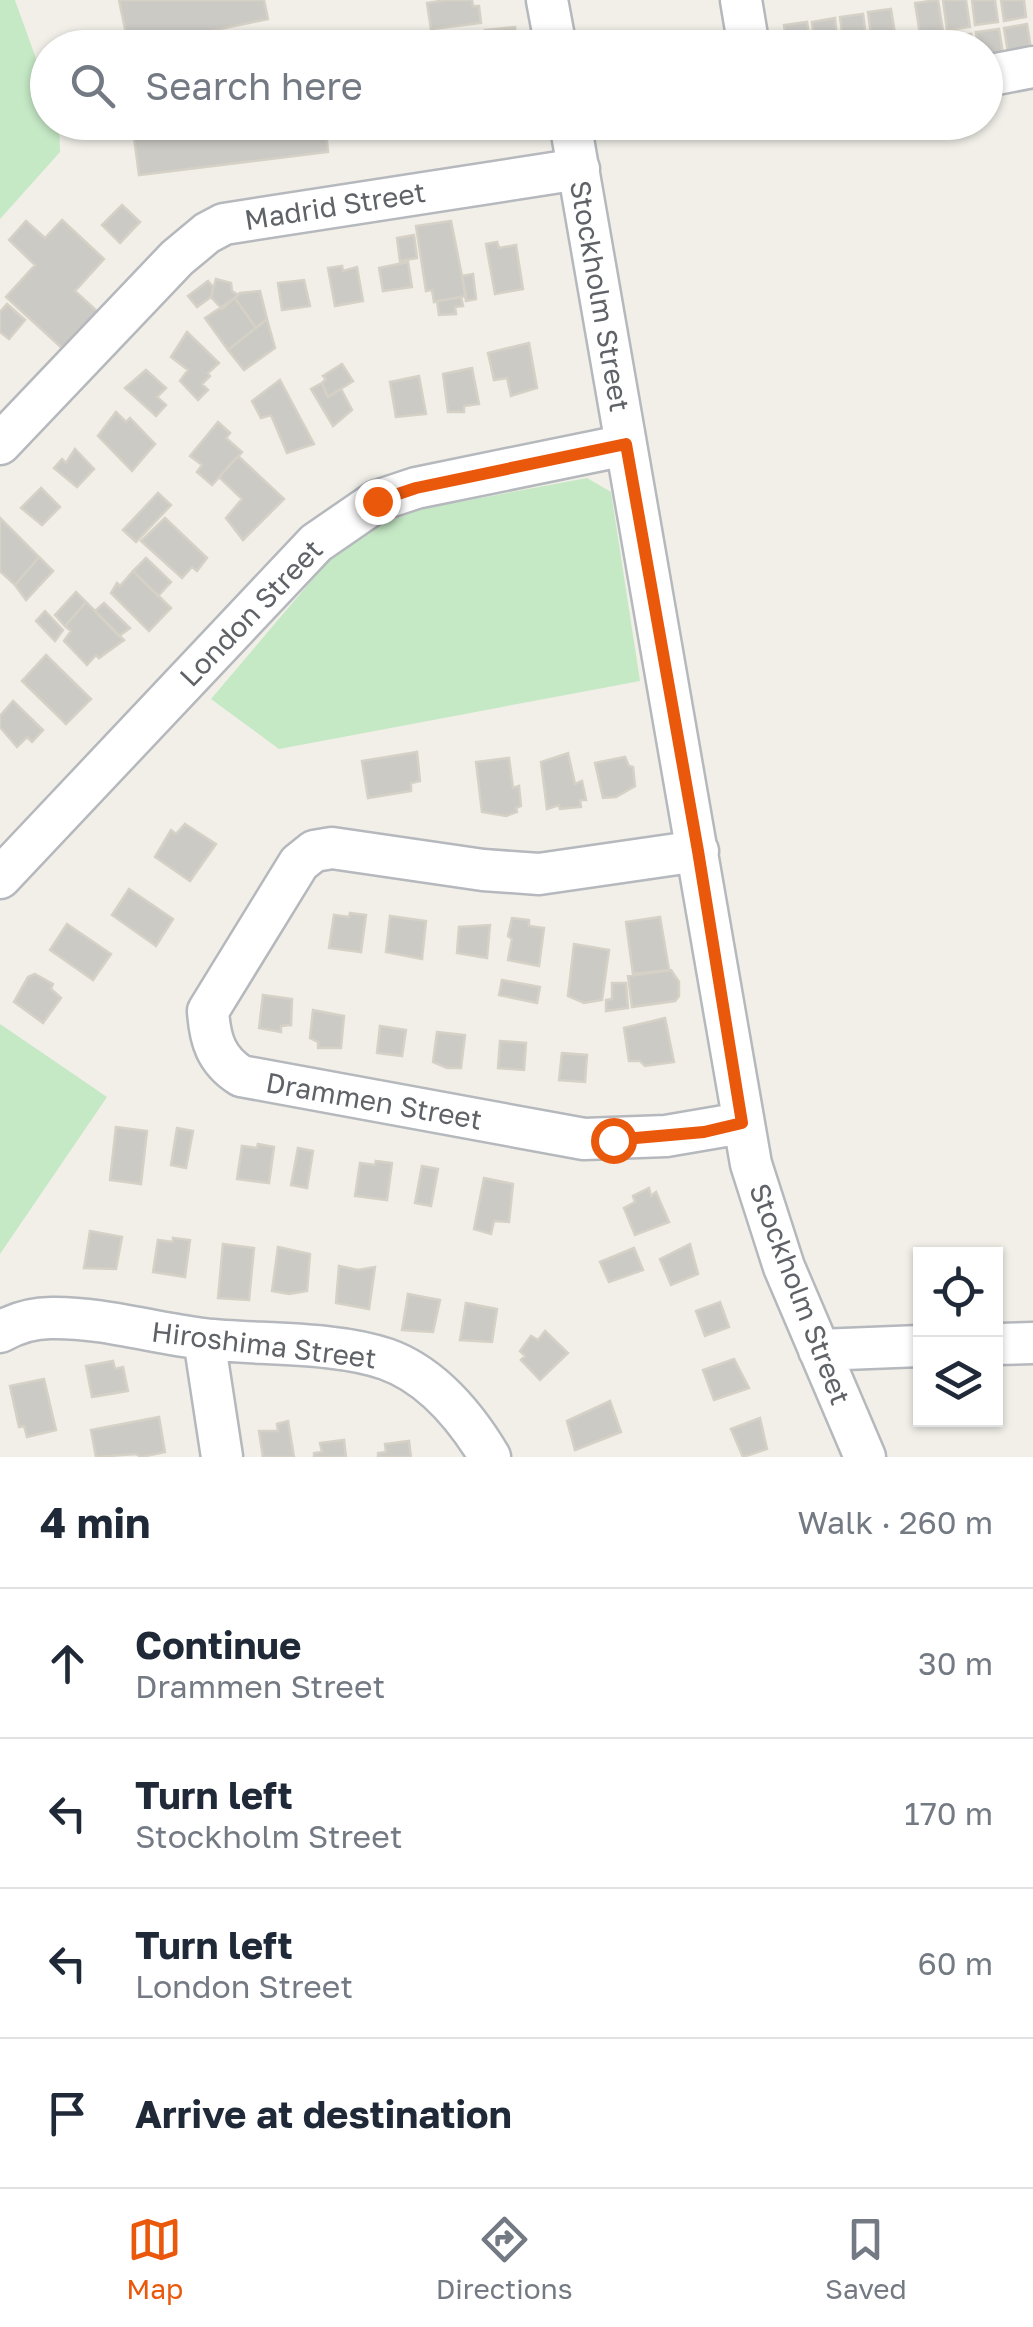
<!DOCTYPE html>
<meta charset="utf-8">
<style>
:root{--surface:#fff;--page:#f2f2f3;--text:#1f2937;--muted:#747a83;--line:#e0e1e3;--accent:#ea580c}
body{margin:0;font-family:"Golos Text",sans-serif;background:var(--page);color:var(--text)}
.controls{position:absolute;right:30px;bottom:30px;display:grid;overflow:hidden;border-radius:0px;box-shadow:0 2px 8px #0004}
.controls button{width:90px;height:90px;display:grid;place-items:center;padding:0;border:0;border-bottom:2px solid var(--line);background:var(--surface);color:var(--text);font:50px sans-serif}
.stop{position:absolute;width:30px;height:30px;margin:-22px;border:8px solid #ea580c;border-radius:50%;background:#fff}
.stop.end{background:#ea580c;border-color:#fff;box-shadow:0 2px 10px #0008}
.list{margin:0;padding:0;list-style:none}
h2{display:flex;justify-content:space-between;align-items:center;height:130px;margin:0;padding:0 40px;font-size:42px}
h2 small{font-size:32px;font-weight:400;color:var(--muted)}
.list li{display:grid;grid-template-columns:65px 1fr auto;gap:30px;align-items:center;box-sizing:border-box;height:150px;padding:0 40px;border-top:2px solid var(--line)}
.list b{display:block;font-size:38px;white-space:nowrap}
.list p{margin:0;font-size:32px;white-space:nowrap;color:var(--muted)}
.list em{font-size:32px;font-style:normal;color:var(--muted)}
.icon{flex:none;width:55px;height:55px;fill:none;stroke:currentColor;stroke-width:2;stroke-linecap:round;stroke-linejoin:round}
.map{position:relative;flex:none;width:1033px;height:1457px;overflow:hidden}
.search{position:absolute;background:var(--surface);box-shadow:0 2px 8px #0004;left:30px;right:30px;top:30px;height:110px;display:flex;align-items:center;gap:25px;box-sizing:border-box;padding:0 35px;border-radius:55px;color:var(--muted);font-size:38px}
.sheet{height:730px;background:var(--surface)}
nav{display:flex;justify-content:space-around;align-items:center;box-sizing:border-box;height:140px;border-top:2px solid var(--line);background:var(--surface);font-size:28px;color:var(--muted)}
nav a{display:grid;justify-items:center;gap:5px}
nav .on{color:var(--accent)}
.map>svg:first-child{display:block}
.green{fill:#c5e8c5}
.building{fill:#cccac5;stroke:#d6d1c6;stroke-width:2.5}
.lines{fill:none;stroke-linecap:round;stroke-linejoin:round}
.minor-casing{stroke:#b5b8bc;stroke-width:45}
.minor{stroke:#fff;stroke-width:40}
.route{stroke:#ea580c;stroke-width:12}
.labels{text-anchor:middle;stroke-width:8;stroke-linejoin:round;paint-order:stroke}
.street-label{font-size:28px;fill:#5f6368;stroke:#fff}
</style>
<div class="map">
<svg width="1033" height="1457" viewBox="0 0 1033 1457">
<rect width="100%" height="100%" fill="#f1efe8"/>
<path class="green" d="M 0,0 L 15,0 L 16,3 L 47,89 L 48,122 L 59,123 L 60,152 L 0,219 Z
M 587,478 L 611,492 L 640,681 L 279,749 L 211,699 L 322,568 L 358,533 L 421,509 Z
M 0,1024 L 107,1097 L 0,1254 Z"/>
<path class="building" d="M 119,0 L 264,0 L 268,19 L 129,48 Z
M 446,0 L 472,0 L 473,6 L 479,6 L 481,23 L 431,29 L 427,3 Z
M 938,0 L 943,31 L 920,34 L 915,3 Z
M 943,0 L 966,0 L 970,27 L 947,30 Z
M 972,0 L 995,0 L 998,22 L 975,25 Z
M 1001,0 L 1024,0 L 1026,17 L 1004,21 Z
M 891,9 L 896,40 L 872,44 L 868,12 Z
M 863,14 L 867,44 L 844,48 L 840,17 Z
M 835,18 L 838,48 L 815,48 L 812,22 Z
M 807,22 L 811,48 L 787,48 L 784,25 Z
M 1027,24 L 1032,55 L 1009,59 L 1004,28 Z
M 515,27 L 517,48 L 434,48 L 433,44 L 486,36 L 485,30 Z
M 999,29 L 1004,60 L 986,63 L 986,48 L 978,48 L 976,32 Z
M 971,34 L 973,48 L 950,48 L 948,37 Z
M 132,122 L 325,122 L 328,152 L 139,175 Z
M 122,205 L 140,222 L 120,243 L 102,225 Z
M 62,220 L 104,259 L 75,291 L 98,312 L 64,350 L 6,297 L 35,265 L 9,240 L 26,221 L 45,238 Z
M 451,221 L 466,296 L 434,302 L 432,290 L 426,291 L 416,226 Z
M 414,235 L 417,258 L 400,261 L 397,238 Z
M 497,242 L 499,248 L 516,245 L 523,289 L 495,294 L 486,244 Z
M 408,262 L 412,287 L 383,291 L 379,268 Z
M 342,266 L 343,271 L 357,267 L 363,301 L 335,306 L 328,268 Z
M 473,274 L 476,299 L 466,301 L 462,276 Z
M 216,279 L 231,283 L 232,291 L 238,295 L 222,309 L 211,297 Z
M 304,280 L 310,306 L 282,310 L 278,283 Z
M 208,281 L 213,287 L 211,297 L 197,307 L 188,296 Z
M 260,291 L 267,319 L 256,328 L 235,298 L 240,293 Z
M 461,297 L 463,306 L 455,307 L 456,314 L 439,315 L 437,301 Z
M 235,298 L 256,328 L 228,350 L 205,318 Z
M 7,304 L 25,320 L 9,339 L 0,332 L 0,312 Z
M 267,319 L 275,348 L 244,370 L 228,350 Z
M 187,332 L 219,363 L 208,373 L 210,376 L 202,384 L 208,390 L 198,400 L 180,381 L 188,370 L 171,357 Z
M 529,343 L 537,388 L 511,396 L 507,378 L 494,380 L 488,353 Z
M 342,364 L 353,381 L 328,397 L 322,383 L 326,379 L 323,376 Z
M 472,368 L 479,404 L 464,406 L 464,412 L 448,412 L 443,374 Z
M 146,370 L 166,388 L 157,397 L 166,405 L 156,416 L 125,388 Z
M 419,376 L 426,414 L 396,417 L 390,382 Z
M 280,380 L 314,444 L 287,453 L 271,415 L 261,418 L 252,401 Z
M 322,383 L 328,397 L 341,389 L 352,410 L 333,426 L 311,389 Z
M 116,412 L 126,422 L 130,418 L 155,444 L 132,471 L 98,436 Z
M 218,422 L 230,433 L 226,438 L 242,452 L 212,485 L 197,472 L 202,465 L 190,456 Z
M 75,449 L 94,469 L 77,487 L 54,468 L 62,459 L 66,463 Z
M 238,456 L 284,499 L 243,540 L 226,518 L 242,499 L 219,477 Z
M 41,488 L 60,507 L 42,525 L 21,508 Z
M 158,493 L 171,505 L 136,542 L 123,530 Z
M 0,518 L 39,557 L 15,585 L 0,571 Z
M 165,518 L 207,558 L 197,571 L 192,567 L 182,578 L 141,541 Z
M 39,557 L 53,571 L 26,600 L 15,585 Z
M 146,558 L 171,582 L 158,596 L 133,571 Z
M 133,571 L 171,608 L 149,631 L 111,593 L 117,583 L 120,586 Z
M 76,592 L 86,602 L 65,626 L 55,615 Z
M 86,602 L 124,640 L 99,658 L 96,655 L 87,665 L 64,641 L 71,631 L 65,626 Z
M 104,603 L 130,628 L 119,636 L 95,611 Z
M 45,611 L 63,630 L 55,641 L 36,621 Z
M 46,655 L 91,699 L 66,724 L 22,681 Z
M 13,701 L 43,730 L 32,742 L 27,737 L 17,747 L 0,727 L 0,716 Z
M 417,752 L 420,781 L 411,783 L 411,791 L 368,798 L 362,761 Z
M 568,753 L 575,784 L 582,781 L 586,800 L 580,800 L 581,807 L 560,809 L 559,805 L 547,809 L 541,762 Z
M 625,757 L 629,766 L 633,767 L 635,786 L 616,797 L 603,798 L 595,763 Z
M 509,758 L 513,788 L 519,786 L 521,806 L 516,808 L 517,812 L 506,816 L 482,812 L 476,762 Z
M 185,824 L 216,844 L 190,881 L 155,857 L 171,830 L 176,834 Z
M 129,889 L 173,919 L 156,946 L 112,915 Z
M 350,913 L 366,915 L 361,952 L 329,948 L 334,915 L 349,917 Z
M 390,916 L 426,921 L 422,959 L 386,952 Z
M 660,917 L 669,970 L 633,974 L 626,922 Z
M 512,918 L 529,920 L 529,926 L 544,928 L 539,966 L 508,960 L 512,939 L 508,936 Z
M 67,924 L 111,954 L 93,980 L 50,950 Z
M 490,925 L 487,958 L 457,953 L 459,927 Z
M 574,944 L 609,950 L 602,1000 L 584,1003 L 568,996 Z
M 671,970 L 679,982 L 679,996 L 675,1001 L 632,1007 L 628,976 Z
M 35,974 L 53,984 L 51,989 L 61,998 L 43,1023 L 14,1002 L 28,977 Z
M 502,980 L 540,987 L 537,1003 L 499,995 Z
M 612,983 L 626,983 L 628,1008 L 606,1011 L 606,1000 L 612,999 Z
M 263,995 L 292,999 L 291,1025 L 281,1026 L 281,1032 L 259,1028 Z
M 313,1010 L 344,1016 L 341,1048 L 318,1048 L 318,1042 L 310,1038 Z
M 665,1018 L 674,1062 L 645,1066 L 640,1061 L 629,1061 L 624,1028 Z
M 380,1026 L 406,1030 L 402,1056 L 377,1053 Z
M 437,1032 L 465,1035 L 461,1068 L 447,1068 L 433,1062 Z
M 500,1041 L 526,1043 L 524,1070 L 498,1068 Z
M 562,1053 L 587,1055 L 585,1082 L 559,1080 Z
M 116,1127 L 147,1131 L 141,1184 L 110,1180 Z
M 177,1128 L 193,1131 L 186,1168 L 171,1165 Z
M 258,1144 L 274,1147 L 269,1183 L 237,1179 L 242,1146 L 257,1148 Z
M 298,1148 L 313,1151 L 307,1188 L 291,1185 Z
M 376,1161 L 392,1163 L 387,1200 L 355,1196 L 360,1163 L 375,1165 Z
M 422,1166 L 438,1169 L 431,1206 L 415,1203 Z
M 484,1178 L 513,1184 L 509,1222 L 494,1221 L 491,1234 L 474,1229 Z
M 649,1188 L 651,1196 L 656,1192 L 669,1222 L 635,1235 L 624,1208 L 635,1202 L 633,1196 Z
M 90,1231 L 122,1237 L 116,1269 L 84,1268 Z
M 173,1238 L 190,1240 L 185,1277 L 153,1272 L 158,1240 L 173,1242 Z
M 223,1244 L 254,1248 L 249,1300 L 218,1298 Z
M 690,1244 L 698,1274 L 671,1285 L 660,1259 Z
M 278,1247 L 310,1254 L 307,1291 L 289,1294 L 272,1291 Z
M 634,1248 L 643,1270 L 609,1282 L 600,1262 Z
M 339,1266 L 358,1270 L 375,1267 L 369,1309 L 336,1303 Z
M 408,1294 L 440,1300 L 433,1332 L 402,1330 Z
M 720,1302 L 729,1327 L 705,1336 L 696,1311 Z
M 466,1303 L 497,1309 L 492,1342 L 460,1340 Z
M 545,1331 L 568,1353 L 540,1380 L 521,1360 L 525,1356 L 520,1351 L 531,1336 L 538,1340 Z
M 734,1359 L 749,1388 L 714,1400 L 703,1370 Z
M 113,1361 L 115,1369 L 123,1367 L 128,1391 L 92,1397 L 86,1366 Z
M 44,1379 L 56,1430 L 27,1437 L 24,1426 L 19,1427 L 10,1386 Z
M 610,1401 L 621,1432 L 575,1450 L 567,1421 Z
M 159,1417 L 165,1452 L 141,1457 L 136,1454 L 96,1457 L 91,1430 Z
M 760,1418 L 767,1449 L 743,1457 L 731,1429 Z
M 288,1421 L 294,1457 L 263,1457 L 259,1431 L 278,1431 L 277,1424 Z
M 344,1440 L 346,1457 L 314,1457 L 314,1453 L 322,1452 L 320,1443 Z
M 409,1441 L 411,1457 L 378,1457 L 378,1453 L 386,1452 L 385,1444 Z"/>
<g class="lines">
<defs>
<path id="minor" d="M 547,0 L 556,48
M 741,0 L 749,48
M 986,76 L 1033,67
M 570,122 L 751,1164 L 784,1267 L 865,1457
M 0,444 L 177,258 L 207,233 L 224,224 L 579,169
M 698,851 L 539,874 L 483,870 L 332,848 L 314,851 L 299,863 L 208,1011 C 210,1040 216,1060 241,1076 L 584,1139 L 666,1136 L 742,1123
M 0,878 L 316,543 L 377,501 L 416,488 L 626,445
M 0,1332 C 16,1323 33,1318 51,1318 C 101,1317 153,1333 203,1339 C 259,1345 334,1341 386,1359 C 431,1375 466,1417 490,1457
M 204,1339 L 222,1457
M 996,1344 L 1033,1343
M 819,1350 L 920,1346"/>
</defs>
<use href="#minor" class="minor-casing"/>
<use href="#minor" class="minor"/>
</g>
<g class="lines">
<path class="route" d="M 377,501 L 416,488 L 626,444 L 698,851 L 742,1123 L 704,1132 L 613,1140"/>
</g>
<g class="labels">
<g class="street-label">
<text transform="translate(335 206) rotate(-9)" y="10">Madrid Street</text>
<text transform="translate(600 296) rotate(80)" y="10">Stockholm Street</text>
<text transform="translate(251 613) rotate(-46)" y="10">London Street</text>
<text transform="translate(374 1101) rotate(10)" y="10">Drammen Street</text>
<text transform="translate(800 1294) rotate(69)" y="10">Stockholm Street</text>
<text transform="translate(264 1345) rotate(7)" y="10">Hiroshima Street</text>
</g>
</g>
</svg>
<div class="controls">
<button><svg class="icon" aria-label="locate" viewBox="0 0 24 24"><circle cx="12" cy="12" r="6"/><path d="M12 2v4M12 18v4M2 12h4M18 12h4"/></svg></button>
<button><svg class="icon" aria-label="layers" viewBox="0 0 24 24"><path d="M12 4l9 5-9 5-9-5zM3 14l9 5 9-5"/></svg></button>
</div>
<div class="stop" style="left:613px;top:1140px"></div>
<div class="stop end" style="left:377px;top:501px"></div>
<div class="search"><svg class="icon" aria-label="search" viewBox="0 0 24 24"><circle cx="10" cy="10" r="6"/><path d="M15 15l6 6"/></svg>Search here</div>
</div>
<section class="sheet">
<h2>4 min<small>Walk · 260 m</small></h2>
<ul class="list">
<li><svg class="icon" aria-label="ahead" viewBox="0 0 24 24"><path d="M12 20V5M6 11l6-6 6 6"/></svg><div><b>Continue</b><p>Drammen Street</p></div><em>30 m</em></li>
<li><svg class="icon" aria-label="left" viewBox="0 0 24 24"><path d="M17 20v-9H6M10 6l-5 5 5 5"/></svg><div><b>Turn left</b><p>Stockholm Street</p></div><em>170 m</em></li>
<li><svg class="icon" aria-label="left" viewBox="0 0 24 24"><path d="M17 20v-9H6M10 6l-5 5 5 5"/></svg><div><b>Turn left</b><p>London Street</p></div><em>60 m</em></li>
<li><svg class="icon" aria-label="arrive" viewBox="0 0 24 24"><path d="M6 21V4h12l-3 4 3 4H6"/></svg><div><b>Arrive at destination</b></div></li>
</ul>
</section>
<nav>
<a class="on"><svg class="icon" aria-label="map" viewBox="0 0 24 24"><path d="M3 6l6-2 6 2 6-2v14l-6 2-6-2-6 2zM9 4v14M15 6v14"/></svg>Map</a>
<a><svg class="icon" aria-label="directions" viewBox="0 0 24 24"><path d="M12 3l9 9-9 9-9-9zM9 14v-3h6M13 9l2 2-2 2"/></svg>Directions</a>
<a><svg class="icon" aria-label="saved" viewBox="0 0 24 24"><path d="M7 4h10v16l-5-4-5 4z"/></svg>Saved</a>
</nav>
